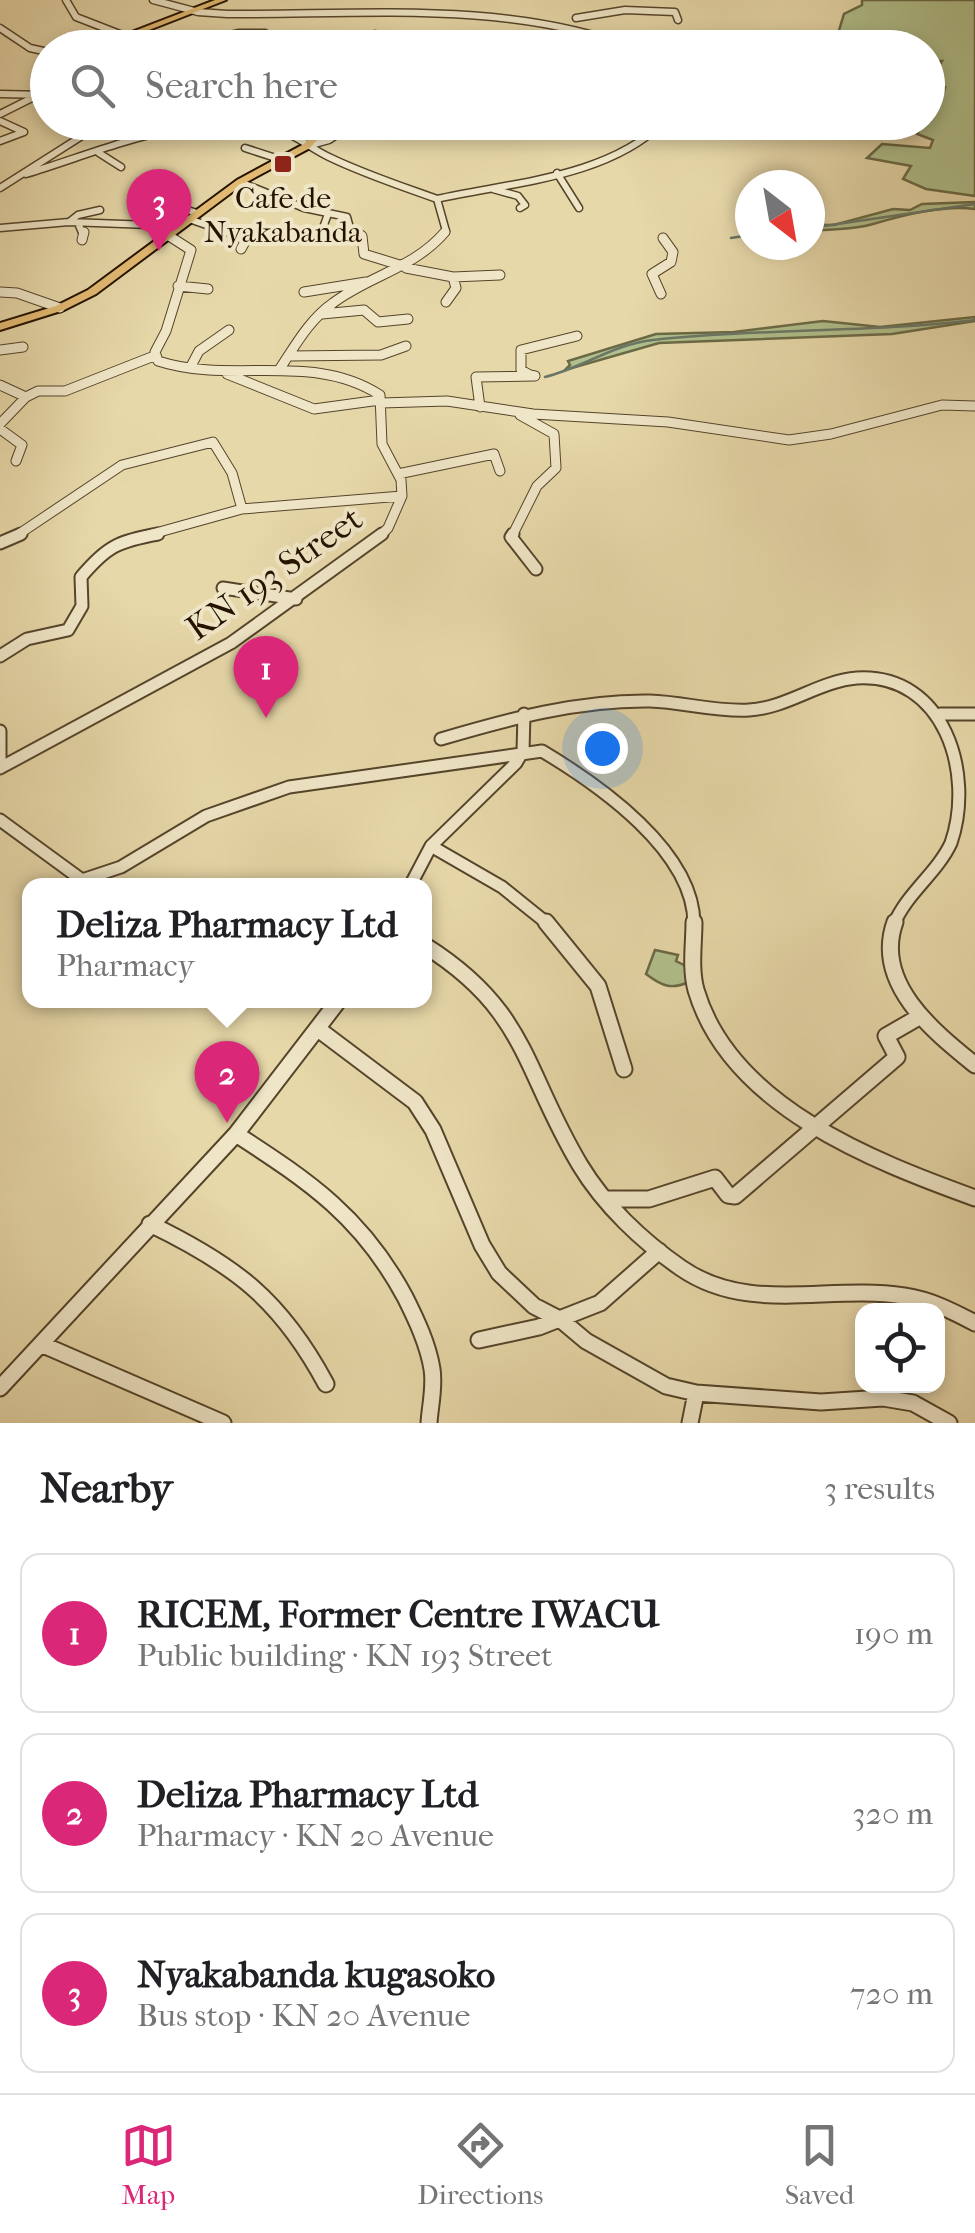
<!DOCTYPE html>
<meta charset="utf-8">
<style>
:root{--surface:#fff;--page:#f6f6f6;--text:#202124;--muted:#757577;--line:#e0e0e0;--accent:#db2777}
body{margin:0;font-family:"IM FELL French Canon",serif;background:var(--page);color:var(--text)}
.controls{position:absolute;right:30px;bottom:30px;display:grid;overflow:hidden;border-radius:20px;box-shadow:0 5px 15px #0003}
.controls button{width:90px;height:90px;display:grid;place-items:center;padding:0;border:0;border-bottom:2px solid var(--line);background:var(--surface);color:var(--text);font:50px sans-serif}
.compass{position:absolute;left:735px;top:170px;width:90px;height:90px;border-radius:50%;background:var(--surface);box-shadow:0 5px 15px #0003;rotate:149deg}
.you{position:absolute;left:602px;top:748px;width:35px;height:35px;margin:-25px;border:8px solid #fff;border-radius:50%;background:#1a73e8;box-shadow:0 0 0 15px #1a73e833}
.badge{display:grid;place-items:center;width:65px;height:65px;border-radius:50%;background:var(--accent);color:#fff;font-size:32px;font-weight:700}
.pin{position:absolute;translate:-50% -82px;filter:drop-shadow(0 2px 5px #0008)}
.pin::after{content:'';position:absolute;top:52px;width:35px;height:30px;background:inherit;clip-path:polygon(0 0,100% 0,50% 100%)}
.popup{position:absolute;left:22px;top:878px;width:410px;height:130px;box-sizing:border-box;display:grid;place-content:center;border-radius:20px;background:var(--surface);filter:drop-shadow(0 2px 8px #0005);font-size:32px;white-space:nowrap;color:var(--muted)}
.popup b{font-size:38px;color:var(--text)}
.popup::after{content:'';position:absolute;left:50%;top:100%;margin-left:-20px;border:20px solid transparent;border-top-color:var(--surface)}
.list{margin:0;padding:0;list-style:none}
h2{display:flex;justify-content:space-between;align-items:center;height:130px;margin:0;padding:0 40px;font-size:42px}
h2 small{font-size:32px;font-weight:400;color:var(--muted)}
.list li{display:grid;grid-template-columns:65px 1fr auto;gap:30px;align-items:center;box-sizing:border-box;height:160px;margin:0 20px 20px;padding:0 20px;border:2px solid var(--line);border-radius:20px}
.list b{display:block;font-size:38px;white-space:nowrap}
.list p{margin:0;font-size:32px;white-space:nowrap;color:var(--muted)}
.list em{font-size:32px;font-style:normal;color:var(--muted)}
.icon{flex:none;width:55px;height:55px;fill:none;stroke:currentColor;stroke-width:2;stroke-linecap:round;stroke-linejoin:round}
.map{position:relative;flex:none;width:975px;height:1423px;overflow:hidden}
.search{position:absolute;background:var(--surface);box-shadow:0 5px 15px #0003;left:30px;right:30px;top:30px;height:110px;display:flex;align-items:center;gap:25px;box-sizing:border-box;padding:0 35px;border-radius:55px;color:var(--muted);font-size:38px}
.sheet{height:670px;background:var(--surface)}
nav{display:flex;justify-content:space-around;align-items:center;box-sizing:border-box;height:140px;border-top:2px solid var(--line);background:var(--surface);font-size:28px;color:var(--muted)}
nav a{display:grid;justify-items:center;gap:5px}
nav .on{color:var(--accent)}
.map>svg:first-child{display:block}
.green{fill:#b1c08c;stroke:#6a6946;stroke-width:2.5}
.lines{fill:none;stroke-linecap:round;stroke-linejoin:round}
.stream{stroke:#697666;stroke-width:2.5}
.minor-far3-casing{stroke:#55442a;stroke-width:9}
.minor-far2-casing{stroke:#55442a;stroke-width:11}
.minor-far1-casing{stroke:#55442a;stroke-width:15}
.minor-casing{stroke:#55442a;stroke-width:19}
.major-casing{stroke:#241200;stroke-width:4}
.minor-far3{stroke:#efe6c7;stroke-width:6}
.minor-far2{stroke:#efe6c7;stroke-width:9}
.minor-far1{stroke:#efe6c7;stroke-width:11}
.minor{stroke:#efe6c7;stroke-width:15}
.major{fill:#e4bc74;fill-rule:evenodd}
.poi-dot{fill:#8f2418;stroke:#efe6c7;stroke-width:4}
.labels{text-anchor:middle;stroke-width:8;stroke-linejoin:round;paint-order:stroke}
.far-poi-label{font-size:30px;fill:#241200;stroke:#efe6c7}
.street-label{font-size:35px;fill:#241200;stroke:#efe6c7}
</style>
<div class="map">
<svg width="975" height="1423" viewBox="0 0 975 1423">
<rect width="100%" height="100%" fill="#e7d8a9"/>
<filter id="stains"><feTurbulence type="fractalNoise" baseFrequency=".002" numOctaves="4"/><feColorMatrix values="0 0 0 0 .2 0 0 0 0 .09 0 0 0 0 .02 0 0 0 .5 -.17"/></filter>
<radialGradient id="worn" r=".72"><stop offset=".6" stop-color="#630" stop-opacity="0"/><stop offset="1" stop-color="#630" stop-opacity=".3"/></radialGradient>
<path class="green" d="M 862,0 L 975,0 L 975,196 L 926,189 L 903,179 L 911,166 L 867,158 L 882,144 L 930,148 L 933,140 L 917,134 L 933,111 L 928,108 L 928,96 L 944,91 L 945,87 L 928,84 L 942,61 L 928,61 L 928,48 L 834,47 L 844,14 L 862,5 Z
M 975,202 L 975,209 C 942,205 904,215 873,224 C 853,230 831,229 810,231 L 810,225 L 834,225 L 893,209 L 910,210 L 922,204 Z
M 975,317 L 975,321 L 892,334 L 659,343 L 565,370 L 570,365 L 568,361 L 656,334 L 734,332 L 823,321 L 880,327 Z
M 655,950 L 678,955 L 676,961 L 688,967 L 691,981 C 672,990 663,987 646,974 Z"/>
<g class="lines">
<path class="stream" d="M 810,228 L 975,204
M 731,238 L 750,235
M 545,377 C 582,368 614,344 653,340 C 760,328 868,333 975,320"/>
<defs>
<path id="minor-far3" d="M 66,0 L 76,17 L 125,36
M 153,0 L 198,12 L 227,14 C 361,15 507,0 633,48
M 576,18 L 625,10 L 675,12 L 678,20
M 0,28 L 30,48 L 48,52
M 375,34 L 381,46 L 378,48
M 630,45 L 652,43 L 663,48
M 175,48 L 239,33 L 265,33
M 0,94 L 48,95
M 0,114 L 38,95
M 0,121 L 24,132 L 0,141
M 307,146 L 329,140 L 356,122
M 245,148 L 282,160
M 99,153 L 121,167
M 557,173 L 579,208
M 26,174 C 105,150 190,110 274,129 C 294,133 310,148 329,157 C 364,174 401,186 437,199 L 446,231 L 443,235
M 240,182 L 304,208 L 347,217 L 350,228 L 360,235
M 0,188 L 104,122
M 493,189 L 518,196 L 525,205 L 520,208
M 437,199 C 513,182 606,178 664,122
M 159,201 L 197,213
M 189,219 L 235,235
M 69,222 L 78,215 L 100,210
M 78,223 L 83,235
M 0,228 L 69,222 L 177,226
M 321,233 L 328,214"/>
<path id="minor-far2" d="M 230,232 L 246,240 L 241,249
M 357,232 L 362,236 L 364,254 L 406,267
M 166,234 L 191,250 L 166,331 L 155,352 L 158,361 C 232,385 312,351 380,395 L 382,444 L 401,480 L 402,496 L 388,528 L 380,536
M 82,240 L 84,232
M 406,268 L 453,277 L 500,275
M 178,286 L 208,289
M 0,292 L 17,293 L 60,308
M 304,292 L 366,282
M 661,294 L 652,274 L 671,262 L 673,252 L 663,238
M 446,302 L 456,288 L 453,277
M 322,314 L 364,310 L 378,322 L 408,319
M 0,350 L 23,347
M 289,356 L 381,355 L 406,346
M 190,368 L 199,351 L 229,330
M 279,370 C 295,346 309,320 333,303 C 370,275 413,269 445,232
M 227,374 L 314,409 L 380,400
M 530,375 L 521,370 L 521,350 L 577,336
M 0,385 L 26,397
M 381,403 L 447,401 L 533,414 L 668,422 L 789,440 L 831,434 L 942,405 L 975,406
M 480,407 L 476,377 L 535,376 L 530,375
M 0,424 L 26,397 L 38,391 L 65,391 L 154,356
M 0,429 L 22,445 L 16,461
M 398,474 L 494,454 L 500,471
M 16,536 L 122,465 L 213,442 L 232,473 L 242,509 L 402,496
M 145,536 L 242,509
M 512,536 L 537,486 L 556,468 L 554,434 L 520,415"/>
<path id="minor-far1" d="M 513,534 L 511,537 L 536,569
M 0,543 L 21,534
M 223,588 L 296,599
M 0,656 L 27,639 L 68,630 L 82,606 L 81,577 C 107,546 119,541 158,534
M 940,714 L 975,714
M 0,731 L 0,768
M 441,739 C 509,719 578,700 650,701 C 683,702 715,712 749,710 C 787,708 819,681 857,678 C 944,673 975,773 951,843 C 937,873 907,893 894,924
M 0,768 L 231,643 L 382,534
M 0,820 L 82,880 L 121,867 L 206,816 L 289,787 L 542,751 C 599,785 694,851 694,924
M 431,846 L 502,887 L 548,924
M 410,886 L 431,846 L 516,763 L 523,751 L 524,714"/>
<path id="minor" d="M 546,922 L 598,986 L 624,1069
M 694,922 C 694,944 690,968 696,990 C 730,1106 873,1161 975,1198
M 895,922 C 873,983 933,1031 975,1065
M 424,945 C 528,1010 523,1070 580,1165 C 604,1205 642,1241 681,1268 C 749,1315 828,1284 904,1296 C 931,1300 952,1311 975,1323
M 318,1029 L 415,1102 L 433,1130 L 482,1245 L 499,1273 L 534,1306 L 561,1320 L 586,1341 L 666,1386 L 696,1393 L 821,1402 L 883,1398 L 913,1403 L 949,1423
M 236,1134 C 310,1182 362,1217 405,1297 C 416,1319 428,1344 432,1369 C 435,1387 430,1406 429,1423
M 607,1199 L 649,1199 L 715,1178 L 728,1195 L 735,1196 L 897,1057 L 886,1036 L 919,1017
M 150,1224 C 235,1265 281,1300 326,1384
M 479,1340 L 539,1327 L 600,1303 L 659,1251
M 41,1344 L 223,1423
M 0,1388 L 236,1134 L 339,1000
M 690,1423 L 696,1393"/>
<path id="major" d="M 215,0 L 226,0 L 103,48 L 90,48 Z
M 323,122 L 332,122 L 310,148 L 243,184 L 96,294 L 64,310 L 0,330 L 0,323 L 56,306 L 88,290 L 237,180 L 304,144 Z"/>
</defs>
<use href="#minor-far3" class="minor-far3-casing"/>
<use href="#minor-far2" class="minor-far2-casing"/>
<use href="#minor-far1" class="minor-far1-casing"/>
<use href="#minor" class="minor-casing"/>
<use href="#major" class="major-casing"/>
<use href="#minor-far3" class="minor-far3"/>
<use href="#minor-far2" class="minor-far2"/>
<use href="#minor-far1" class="minor-far1"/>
<use href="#minor" class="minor"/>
<use href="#major" class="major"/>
</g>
<rect class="poi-dot" x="273" y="154" width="20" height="20" rx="5"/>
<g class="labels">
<g class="far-poi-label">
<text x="283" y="208">Cafe de<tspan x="283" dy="34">Nyakabanda</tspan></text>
</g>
<g class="street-label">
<text transform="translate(274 573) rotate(-35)" y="12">KN 193 Street</text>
</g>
</g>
<rect width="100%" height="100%" filter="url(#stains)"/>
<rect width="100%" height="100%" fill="url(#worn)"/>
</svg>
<div class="controls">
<button><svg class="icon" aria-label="locate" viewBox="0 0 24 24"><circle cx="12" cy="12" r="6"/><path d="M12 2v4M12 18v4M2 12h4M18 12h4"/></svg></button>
</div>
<svg class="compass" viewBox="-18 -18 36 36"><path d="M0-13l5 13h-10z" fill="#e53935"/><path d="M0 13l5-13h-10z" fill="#757577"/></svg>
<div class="you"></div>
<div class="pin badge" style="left:266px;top:718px">1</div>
<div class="pin badge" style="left:227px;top:1123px">2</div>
<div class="popup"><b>Deliza Pharmacy Ltd</b>Pharmacy</div>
<div class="pin badge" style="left:159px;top:251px">3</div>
<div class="search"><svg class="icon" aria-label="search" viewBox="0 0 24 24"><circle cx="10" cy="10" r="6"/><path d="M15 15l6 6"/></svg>Search here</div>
</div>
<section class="sheet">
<h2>Nearby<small>3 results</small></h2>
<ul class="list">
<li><span class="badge">1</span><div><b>RICEM, Former Centre IWACU</b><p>Public building · KN 193 Street</p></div><em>190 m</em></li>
<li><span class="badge">2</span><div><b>Deliza Pharmacy Ltd</b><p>Pharmacy · KN 20 Avenue</p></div><em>320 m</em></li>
<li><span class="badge">3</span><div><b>Nyakabanda kugasoko</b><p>Bus stop · KN 20 Avenue</p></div><em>720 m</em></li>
</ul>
</section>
<nav>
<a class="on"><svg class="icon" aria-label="map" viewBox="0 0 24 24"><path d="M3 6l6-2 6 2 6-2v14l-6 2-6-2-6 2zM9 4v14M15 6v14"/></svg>Map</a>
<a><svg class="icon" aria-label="directions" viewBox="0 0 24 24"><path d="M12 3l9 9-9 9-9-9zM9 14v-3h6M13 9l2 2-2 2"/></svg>Directions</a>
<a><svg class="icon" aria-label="saved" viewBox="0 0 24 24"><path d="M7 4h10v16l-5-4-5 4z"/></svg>Saved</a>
</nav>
